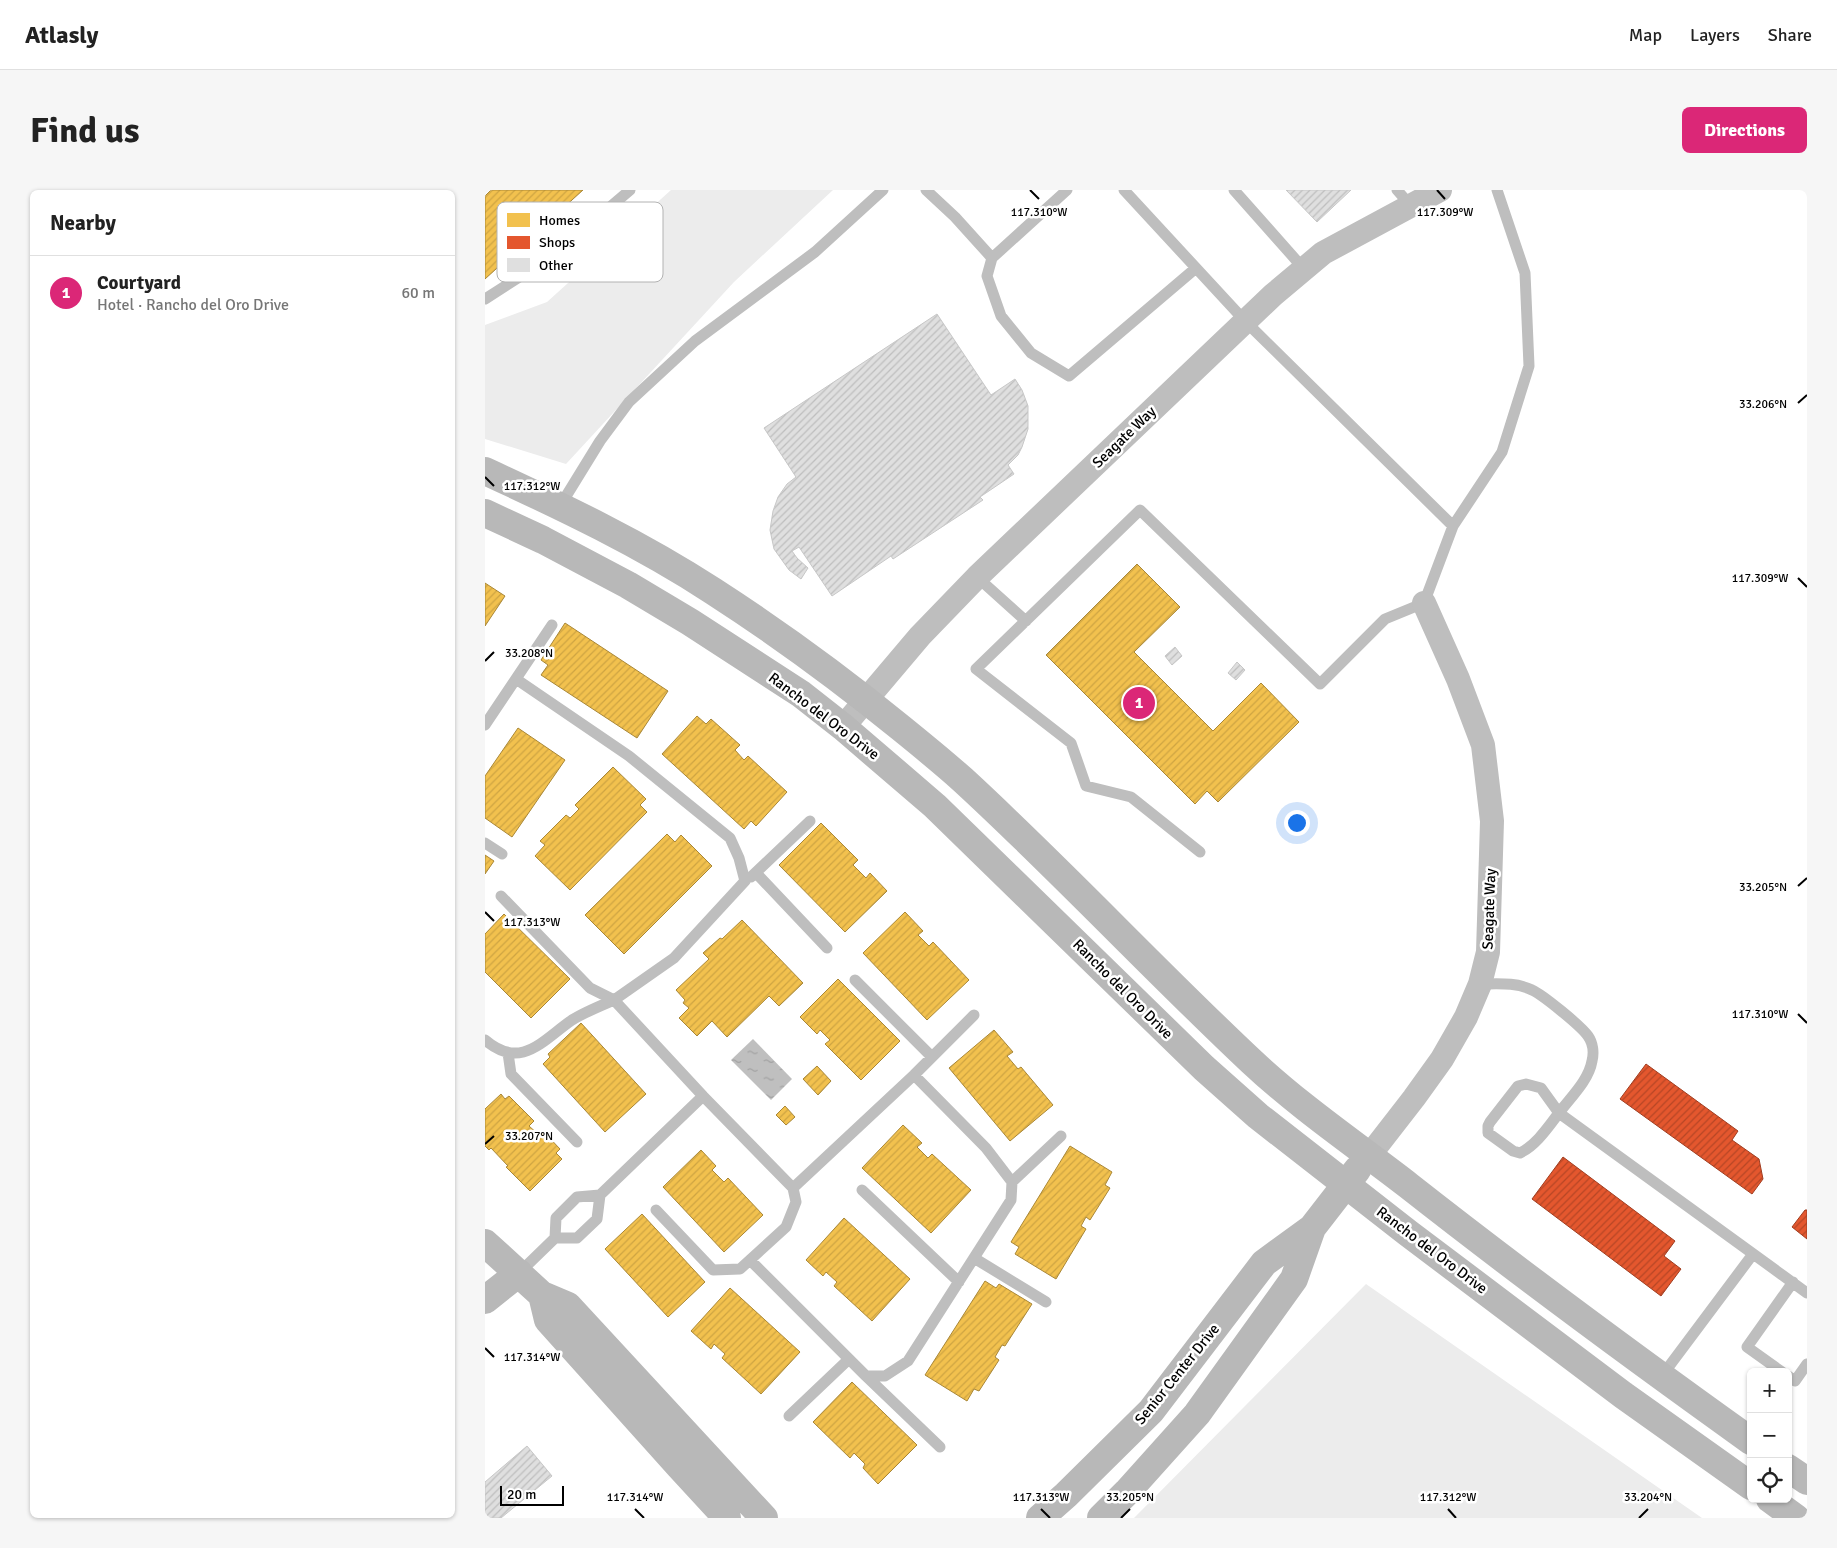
<!DOCTYPE html>
<meta charset="utf-8">
<style>
:root{--surface:#fff;--page:#f6f6f6;--text:#222;--muted:#767676;--line:#e0e0e0;--accent:#db2777}
body{margin:0;font-family:Signika,sans-serif;background:var(--page);color:var(--text)}
.controls{position:absolute;right:15px;bottom:15px;display:grid;overflow:hidden;border-radius:8px;box-shadow:0 1px 4px #0004}
.controls button{width:45px;height:45px;display:grid;place-items:center;padding:0;border:0;border-bottom:1px solid var(--line);background:var(--surface);color:var(--text);font:25px sans-serif}
.scale{position:absolute;left:15px;bottom:12px;width:64px;box-sizing:border-box;padding-left:5px;border:2px solid #000;border-top:0;font-size:14px;line-height:18px;white-space:nowrap;color:#000;-webkit-text-stroke:4px #fff;paint-order:stroke}
.you{position:absolute;left:811px;top:632px;width:18px;height:18px;margin:-12px;border:4px solid #fff;border-radius:50%;background:#1a73e8;box-shadow:0 0 0 8px #1a73e833}
.badge{display:grid;place-items:center;width:32px;height:32px;border-radius:50%;background:var(--accent);color:#fff;font-size:16px;font-weight:700}
.pin{position:absolute;translate:-50% -50%;border:2px solid #fff;box-shadow:0 1px 5px #0006}
.list{margin:0;padding:0;list-style:none}
h2{display:flex;justify-content:space-between;align-items:center;height:65px;margin:0;padding:0 20px;font-size:21px}
h2 small{font-size:16px;font-weight:400;color:var(--muted)}
.list li{display:grid;grid-template-columns:32px 1fr auto;gap:15px;align-items:center;box-sizing:border-box;height:75px;padding:0 20px;border-top:1px solid var(--line)}
.list b{display:block;font-size:19px;white-space:nowrap}
.list p{margin:0;font-size:16px;white-space:nowrap;color:var(--muted)}
.list em{font-size:16px;font-style:normal;color:var(--muted)}
.icon{flex:none;width:28px;height:28px;fill:none;stroke:currentColor;stroke-width:2;stroke-linecap:round;stroke-linejoin:round}
.map{position:relative;flex:none;width:1322px;height:1328px;overflow:hidden;border-radius:8px}
header{display:flex;align-items:center;gap:30px;box-sizing:border-box;height:70px;padding:0 25px;background:var(--surface);border-bottom:1px solid var(--line)}
header strong{font-size:24px}
nav{display:flex;gap:28px;margin-inline-start:auto;font-size:18px}
.intro{display:flex;align-items:center;justify-content:space-between;box-sizing:border-box;height:120px;padding:0 30px}
h1{margin:0;font-size:35px}
.button{padding:12px 22px;border-radius:8px;background:var(--accent);color:#fff;font-size:18px;font-weight:700}
main{display:flex;gap:30px;padding:0 30px}
aside{flex:1;background:var(--surface);border-radius:8px;box-shadow:0 1px 4px #0004}
.map>svg:first-child{display:block}
.green{fill:#ececec}
.water{fill:url(#water-ripples)}
.homes{fill:url(#homes-hatch);stroke:#a98737}
.shops{fill:url(#shops-hatch);stroke:#a03d20}
.building{fill:url(#building-hatch);stroke:#c7c7c7}
.lines{fill:none;stroke-linecap:round;stroke-linejoin:round}
.lane{stroke:#bebebe;stroke-width:11}
.street{stroke:#bebebe;stroke-width:24}
.secondary{stroke:#b8b8b8;stroke-width:28}
.ticks{fill:none;stroke:#000;stroke-width:2}
.labels{text-anchor:middle;stroke-width:5;stroke-linejoin:round;paint-order:stroke}
.street-label{font-size:15px;fill:#000;stroke:#fff}
.key{fill:#fff;stroke:#b2b2b2;stroke-width:1}
.key-label{font-size:14px;fill:#000}
.ticks-label{font-size:12px;text-anchor:middle;fill:#000;stroke:#fff;stroke-width:5;stroke-linejoin:round;paint-order:stroke}
</style>
<header>
<strong>Atlasly</strong>
<nav><a>Map</a><a>Layers</a><a>Share</a></nav>
</header>
<div class="intro"><h1>Find us</h1><a class="button">Directions</a></div>
<main>
<aside>
<h2>Nearby<small></small></h2>
<ul class="list">
<li><span class="badge">1</span><div><b>Courtyard</b><p>Hotel · Rancho del Oro Drive</p></div><em>60 m</em></li>
</ul>
</aside>
<div class="map">
<svg width="1322" height="1328" viewBox="0 0 1322 1328">
<defs>
<pattern id="water-ripples" width="26" height="14" patternUnits="userSpaceOnUse" patternTransform="scale(1.25)"><rect width="26" height="14" fill="#bfbfbf"/><path d="M2 4q2-2 4 0t4 0M15 11q2-2 4 0t4 0" fill="none" stroke="#a2a2a2"/></pattern>
<pattern id="homes-hatch" width="6" height="6" patternUnits="userSpaceOnUse" patternTransform="scale(1.25)"><rect width="6" height="6" fill="#f2c14e"/><path d="M-1 1l2-2M0 6l6-6M5 7l2-2" fill="none" stroke="#cea442"/></pattern>
<pattern id="shops-hatch" width="6" height="6" patternUnits="userSpaceOnUse" patternTransform="scale(1.25)"><rect width="6" height="6" fill="#e4572e"/><path d="M-1 1l2-2M0 6l6-6M5 7l2-2" fill="none" stroke="#b64625"/></pattern>
<pattern id="building-hatch" width="6" height="6" patternUnits="userSpaceOnUse" patternTransform="scale(1.25)"><rect width="6" height="6" fill="#dfdfdf"/><path d="M-1 1l2-2M0 6l6-6M5 7l2-2" fill="none" stroke="#bebebe"/></pattern>
</defs>
<rect width="100%" height="100%" fill="#fff"/>
<path class="green" d="M 186,0 L 348,0 L 249,92 L 81,274 L 0,249 L 0,135 L 62,112 Z
M 881,1094 L 1217,1328 L 649,1328 Z"/>
<path class="water" d="M 268,849 L 307,889 L 286,910 L 246,870 Z"/>
<path class="homes" d="M 6,0 L 98,0 L 0,89 L 0,6 Z
M 652,374 L 695,417 L 649,462 L 728,541 L 776,493 L 814,532 L 733,612 L 722,601 L 710,614 L 561,465 Z
M 0,393 L 20,406 L 0,436 Z
M 80,433 L 183,501 L 152,548 L 56,485 L 63,475 L 56,470 Z
M 212,526 L 221,534 L 226,529 L 255,555 L 250,560 L 259,570 L 263,566 L 302,602 L 271,636 L 266,631 L 259,639 L 177,564 Z
M 33,538 L 80,570 L 27,647 L 0,628 L 0,586 Z
M 128,577 L 161,609 L 155,615 L 162,622 L 85,700 L 50,666 L 60,655 L 55,651 L 81,625 L 85,628 L 94,619 L 90,615 Z
M 336,633 L 373,670 L 368,675 L 381,688 L 385,683 L 402,701 L 360,742 L 294,675 Z
M 182,644 L 190,652 L 196,645 L 227,676 L 139,764 L 100,725 Z
M 0,665 L 9,671 L 0,684 Z
M 420,722 L 438,741 L 433,745 L 444,756 L 448,752 L 484,790 L 442,830 L 378,763 Z
M 19,724 L 85,789 L 46,828 L 0,782 L 0,744 Z
M 257,730 L 318,793 L 294,816 L 284,806 L 242,847 L 227,831 L 212,846 L 194,828 L 204,818 L 198,813 L 200,810 L 191,800 L 224,769 L 218,763 L 235,748 L 237,749 Z
M 353,789 L 415,851 L 376,890 L 340,854 L 345,850 L 335,840 L 332,844 L 315,827 Z
M 96,833 L 161,904 L 120,942 L 58,874 L 65,867 L 63,864 Z
M 509,840 L 528,862 L 522,866 L 533,879 L 536,877 L 568,915 L 525,951 L 464,878 Z
M 332,876 L 346,891 L 333,905 L 318,889 Z
M 16,904 L 20,909 L 24,906 L 49,931 L 44,936 L 54,945 L 58,941 L 75,959 L 71,963 L 77,969 L 45,1001 L 21,977 L 23,976 L 6,958 L 4,960 L 0,956 L 0,919 Z
M 300,916 L 310,927 L 301,935 L 291,925 Z
M 418,935 L 437,953 L 432,957 L 443,968 L 447,964 L 486,1000 L 446,1043 L 377,978 Z
M 585,956 L 627,982 L 620,995 L 625,998 L 605,1030 L 601,1027 L 596,1036 L 601,1039 L 571,1089 L 530,1064 L 534,1057 L 526,1052 Z
M 216,960 L 231,976 L 227,980 L 239,992 L 243,988 L 278,1025 L 239,1062 L 178,997 Z
M 157,1024 L 220,1092 L 183,1127 L 120,1059 Z
M 359,1028 L 425,1089 L 387,1131 L 349,1096 L 352,1092 L 341,1082 L 338,1086 L 321,1070 Z
M 500,1091 L 511,1098 L 514,1094 L 547,1114 L 520,1156 L 517,1155 L 510,1167 L 514,1170 L 494,1201 L 489,1199 L 482,1211 L 440,1185 Z
M 245,1098 L 315,1162 L 276,1204 L 237,1168 L 240,1164 L 229,1154 L 226,1159 L 206,1141 Z
M 367,1192 L 432,1255 L 393,1294 L 378,1278 L 380,1274 L 369,1263 L 365,1268 L 328,1232 Z"/>
<path class="shops" d="M 1161,874 L 1253,941 L 1247,950 L 1274,969 L 1278,989 L 1267,1004 L 1135,909 Z
M 1078,967 L 1190,1051 L 1179,1066 L 1196,1079 L 1176,1106 L 1047,1009 Z
M 1320,1020 L 1322,1020 L 1322,1049 L 1307,1037 Z"/>
<path class="building" d="M 801,0 L 866,0 L 832,32 Z
M 452,124 L 506,205 L 530,189 L 537,200 L 543,216 L 543,239 L 537,257 L 533,265 L 523,275 L 529,284 L 495,307 L 498,310 L 408,369 L 406,366 L 347,406 L 314,357 L 307,361 L 312,368 L 323,378 L 316,389 L 304,380 L 289,359 L 285,340 L 288,321 L 293,307 L 302,294 L 311,287 L 279,238 Z
M 690,457 L 697,466 L 687,475 L 680,466 Z
M 752,472 L 760,480 L 751,490 L 743,483 Z
M 42,1256 L 67,1286 L 16,1328 L 0,1328 L 0,1292 Z"/>
<g class="lines">
<path class="lane" d="M 441,0 L 470,27 L 507,68
M 582,0 L 507,68 L 502,86 L 516,126 L 546,163 L 584,186 L 711,78
M 639,0 L 760,131 L 968,336
M 749,0 L 819,79
M 912,0 L 926,16
M 0,109 L 70,64 L 145,0
M 75,316 L 115,251 L 144,212 L 210,151 L 330,62 L 398,0
M 492,387 L 541,431
M 0,535 L 67,435
M 0,653 L 17,664
M 715,662 L 646,607 L 601,596 L 586,553 L 491,479 L 655,320 L 835,494 L 900,429 L 939,413 L 968,336 L 1017,262 L 1044,176 L 1040,83 L 1012,0
M 271,683 L 342,758
M 266,687 L 325,631
M 16,706 L 105,798 L 129,810 L 189,768 L 260,691 L 254,668 L 245,648 L 144,566 L 31,489
M 370,790 L 447,867
M 995,794 C 1012,794 1031,792 1047,800 C 1058,805 1096,836 1103,846 C 1108,853 1109,863 1107,871 C 1104,889 1088,905 1077,919 C 1065,934 1053,954 1035,963 L 1028,961 L 1003,943 L 1003,936 L 1005,932 L 1033,896 L 1041,894 L 1056,898 L 1074,923 L 1322,1103
M 0,850 C 36,881 58,850 87,830 C 100,822 115,816 129,810 L 218,906
M 23,863 L 26,884 L 92,952
M 527,992 L 576,946
M 308,998 L 429,885 L 489,825
M 377,1000 L 474,1092
M 70,1048 L 92,1048 L 112,1029 L 115,1005
M 489,1068 L 561,1112
M 266,1071 L 381,1186 L 400,1186 L 423,1171 L 526,1010 L 527,992 L 501,958 L 429,885
M 34,1083 L 70,1048 L 71,1028 L 92,1007 L 115,1005 L 218,906 L 308,998 L 311,1012 L 301,1037 L 255,1079 L 228,1080 L 171,1020
M 1297,1182 L 1262,1157 L 1308,1092
M 381,1186 L 455,1257
M 1303,1186 L 1310,1191 L 1322,1174
M 1176,1187 L 1268,1064
M 304,1226 L 364,1169"/>
<path class="street" d="M 358,537 L 435,446 L 492,387 L 788,105 L 838,63 L 955,0
M 884,966 L 929,908 L 957,869 L 981,827 L 995,794 L 1003,762 L 1007,631 L 998,555 L 973,489 L 939,413"/>
<path class="secondary" d="M 0,281 C 78,317 156,354 228,401 C 293,443 356,489 416,538 C 437,555 458,572 478,590 C 577,681 668,779 766,871 C 815,917 871,955 924,996 C 1036,1084 1150,1168 1266,1251
M 0,323 L 58,350 L 143,395 L 205,432 L 316,504 L 358,537 L 450,616 L 719,878 L 773,926 L 923,1043 L 1138,1205 L 1266,1296
M 0,1053 L 57,1105 L 83,1116 L 279,1328
M 57,1105 L 63,1130 L 194,1276 L 242,1328
M 0,1110 L 34,1083
M 1303,1278 L 1322,1291
M 1285,1309 L 1311,1328
M 555,1328 L 581,1305 L 666,1221 L 779,1073 L 827,1038 L 872,980
M 616,1328 L 642,1302 L 712,1224 L 809,1089 L 827,1038"/>
</g>
<path class="ticks" d="M 545,0 L 554,9M 952,0 L 960,9M 1313,213 L 1322,205M 0,287 L 9,296M 1313,388 L 1322,397M 0,471 L 9,462M 1313,696 L 1322,688M 0,722 L 9,731M 1313,824 L 1322,833M 0,954 L 9,946M 0,1158 L 9,1167M 150,1319 L 159,1328M 556,1319 L 565,1328M 963,1319 L 971,1328M 636,1328 L 645,1319M 1154,1328 L 1163,1319"/>
<g class="labels">
<g class="street-label">
<text transform="translate(639 247) rotate(-44)" y="5">Seagate Way</text>
<text transform="translate(339 526) rotate(37)" y="5">Rancho del Oro Drive</text>
<text transform="translate(1004 719) rotate(-88)" y="5">Seagate Way</text>
<text transform="translate(638 799) rotate(45)" y="5">Rancho del Oro Drive</text>
<text transform="translate(947 1060) rotate(37)" y="5">Rancho del Oro Drive</text>
<text transform="translate(692 1184) rotate(-51)" y="5">Senior Center Drive</text>
</g>
</g>
<rect x="12" y="12" width="166" height="80" rx="8" class="key"/>
<rect x="22" y="23" width="23" height="14" fill="#f2c14e"/>
<rect x="22" y="46" width="23" height="13" fill="#e4572e"/>
<rect x="22" y="68" width="23" height="14" fill="#dfdfdf"/>
<g class="key-label">
<text x="54" y="35">Homes</text>
<text x="54" y="57">Shops</text>
<text x="54" y="80">Other</text>
</g>
<g class="ticks-label">
<text x="554" y="26">117.310°W</text>
<text x="960" y="26">117.309°W</text>
<text x="1278" y="218">33.206°N</text>
<text x="47" y="300">117.312°W</text>
<text x="1275" y="392">117.309°W</text>
<text x="44" y="467">33.208°N</text>
<text x="1278" y="701">33.205°N</text>
<text x="47" y="736">117.313°W</text>
<text x="1275" y="828">117.310°W</text>
<text x="44" y="950">33.207°N</text>
<text x="47" y="1171">117.314°W</text>
<text x="150" y="1311">117.314°W</text>
<text x="556" y="1311">117.313°W</text>
<text x="963" y="1311">117.312°W</text>
<text x="645" y="1311">33.205°N</text>
<text x="1163" y="1311">33.204°N</text>
</g>
</svg>
<div class="controls">
<button>+</button>
<button>−</button>
<button><svg class="icon" aria-label="locate" viewBox="0 0 24 24"><circle cx="12" cy="12" r="6"/><path d="M12 2v4M12 18v4M2 12h4M18 12h4"/></svg></button>
</div>
<div class="scale">20 m</div>
<div class="you"></div>
<div class="pin badge" style="left:654px;top:513px">1</div>
</div>
</main>
